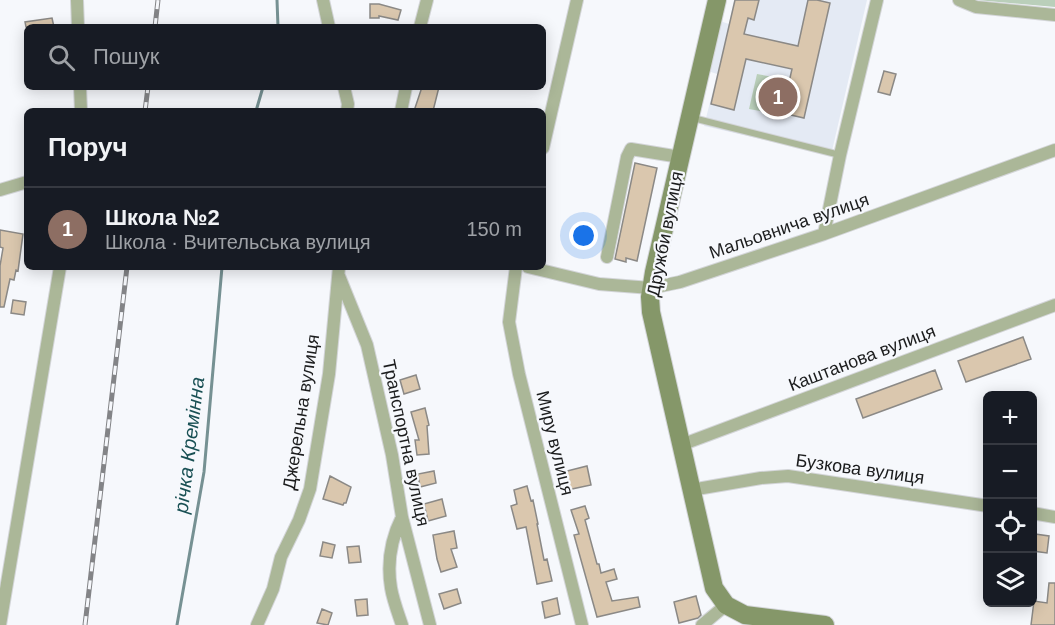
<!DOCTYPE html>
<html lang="uk">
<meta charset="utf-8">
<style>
:root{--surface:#171b24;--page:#242831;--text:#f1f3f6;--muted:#9ea1a6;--line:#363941;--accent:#98b2c0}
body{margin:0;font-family:Arial,sans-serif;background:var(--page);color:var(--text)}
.controls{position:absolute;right:18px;bottom:18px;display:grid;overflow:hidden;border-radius:9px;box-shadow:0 3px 15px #0003}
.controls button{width:54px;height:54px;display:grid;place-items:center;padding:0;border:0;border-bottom:2px solid var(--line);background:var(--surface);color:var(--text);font:30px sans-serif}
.you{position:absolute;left:584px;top:236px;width:21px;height:21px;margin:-15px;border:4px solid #fff;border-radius:50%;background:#1a73e8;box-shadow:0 0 0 9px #1a73e833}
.badge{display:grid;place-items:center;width:39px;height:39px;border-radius:50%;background:var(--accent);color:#fff;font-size:20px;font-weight:700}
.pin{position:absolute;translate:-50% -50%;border:3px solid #fff;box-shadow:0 2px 6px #0006}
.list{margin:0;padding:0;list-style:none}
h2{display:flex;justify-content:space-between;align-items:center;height:78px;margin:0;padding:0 24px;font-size:26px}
h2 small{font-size:20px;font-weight:400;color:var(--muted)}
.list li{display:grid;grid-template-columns:39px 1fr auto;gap:18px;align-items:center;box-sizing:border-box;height:84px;padding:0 24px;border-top:2px solid var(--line)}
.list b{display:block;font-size:22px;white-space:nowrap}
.list p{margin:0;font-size:20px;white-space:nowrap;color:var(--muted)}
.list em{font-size:20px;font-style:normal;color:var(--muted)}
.icon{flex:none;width:33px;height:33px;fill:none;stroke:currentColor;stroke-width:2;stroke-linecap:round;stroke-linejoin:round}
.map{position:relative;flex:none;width:1055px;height:625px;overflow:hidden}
.search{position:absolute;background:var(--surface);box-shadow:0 3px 15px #0003;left:24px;top:24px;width:522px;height:66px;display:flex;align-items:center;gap:15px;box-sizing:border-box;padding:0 21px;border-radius:9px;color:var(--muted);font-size:22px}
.panel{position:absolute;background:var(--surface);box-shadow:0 3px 15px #0003;left:24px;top:108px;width:522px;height:162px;border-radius:9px}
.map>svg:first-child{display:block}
.built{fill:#e4eaf4}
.green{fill:#bacfba}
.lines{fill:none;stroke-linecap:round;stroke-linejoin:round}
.stream{stroke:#769193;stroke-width:3}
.building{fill:#dac7ae;stroke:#8b8986;stroke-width:1.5}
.lane-casing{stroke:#d3d5d8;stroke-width:8}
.street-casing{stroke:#d3d5d8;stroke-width:14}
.secondary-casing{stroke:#d3d5d8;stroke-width:20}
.lane{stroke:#abb798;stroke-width:6}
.street{stroke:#abb798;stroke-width:12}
.secondary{stroke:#859769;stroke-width:18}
.rail-casing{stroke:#838487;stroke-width:5}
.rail{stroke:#f6f8fc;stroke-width:3;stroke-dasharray:9;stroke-linecap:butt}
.labels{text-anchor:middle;stroke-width:4.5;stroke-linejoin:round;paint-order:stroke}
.street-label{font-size:18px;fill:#1b1c1d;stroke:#f6f8fc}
.water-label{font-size:20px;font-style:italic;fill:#195054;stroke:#f6f8fc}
</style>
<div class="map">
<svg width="1055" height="625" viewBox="0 0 1055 625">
<rect width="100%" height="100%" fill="#f6f8fc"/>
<path class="built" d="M 734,0 L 867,0 L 831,155 L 704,126 L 717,74 L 708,71 L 720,21 L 729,24 Z"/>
<path class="green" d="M 977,0 L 1055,0 L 1055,7 Z
M 757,74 L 784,79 L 776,114 L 749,109 Z"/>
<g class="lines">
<path class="stream" d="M 277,0 L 278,27
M 256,111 L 263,87
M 177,625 L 204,472 L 222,267"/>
</g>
<path class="building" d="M 735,0 L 759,0 L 754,20 L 748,18 L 744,34 L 798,46 L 808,0 L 817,0 L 830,3 L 804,118 L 782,113 L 792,69 L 746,59 L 734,110 L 711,104 Z
M 370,4 L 379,4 L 401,10 L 398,20 L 379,16 L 379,18 L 370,18 Z
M 52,18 L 54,27 L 26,27 L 25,22 Z
M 884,71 L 896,74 L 890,95 L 878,92 Z
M 422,87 L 439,87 L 433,111 L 414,111 Z
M 635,163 L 657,168 L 637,261 L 626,258 L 626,262 L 615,259 Z
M 0,230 L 23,234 L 18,271 L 16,270 L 14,280 L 10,279 L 4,307 L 0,307 L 0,266 L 3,248 L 0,247 Z
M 13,300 L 26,302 L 24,315 L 11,313 Z
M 1023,337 L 1031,359 L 966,382 L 958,361 Z
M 935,370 L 942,389 L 863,418 L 856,399 Z
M 416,375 L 420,389 L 404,394 L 400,380 Z
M 425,408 L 429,425 L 427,426 L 429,454 L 417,455 L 415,440 L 419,440 L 411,412 Z
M 587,466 L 591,485 L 567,490 L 563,472 Z
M 434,471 L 436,483 L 420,487 L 418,474 Z
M 330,476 L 351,487 L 346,503 L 344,503 L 343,505 L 323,499 Z
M 527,486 L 531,501 L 533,500 L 538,524 L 537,524 L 544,560 L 547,559 L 552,581 L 537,584 L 526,527 L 517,529 L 511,506 L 517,504 L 514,490 Z
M 442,499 L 446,516 L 428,521 L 424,504 Z
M 585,506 L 589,518 L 585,520 L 597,564 L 599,564 L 601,573 L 614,569 L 617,579 L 606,582 L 612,601 L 638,597 L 640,607 L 597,617 L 574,535 L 579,534 L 571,510 Z
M 454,531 L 457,548 L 451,549 L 457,567 L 441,572 L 437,559 L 433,535 Z
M 1035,534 L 1049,536 L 1047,553 L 1033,551 Z
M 323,542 L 335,545 L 332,558 L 320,556 Z
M 359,546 L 361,562 L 349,563 L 347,547 Z
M 1049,583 L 1055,583 L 1055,625 L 1031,625 L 1034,601 L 1047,603 Z
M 457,589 L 461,603 L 444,609 L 439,594 Z
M 696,596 L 701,615 L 698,618 L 679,623 L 674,602 Z
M 557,598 L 560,614 L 545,618 L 542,602 Z
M 367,599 L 368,615 L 357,616 L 355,600 Z
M 322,609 L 332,613 L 328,625 L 317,623 Z"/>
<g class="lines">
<defs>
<path id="lane" d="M 693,118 L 840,155"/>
<path id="street" d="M 77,0 L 78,27
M 323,0 L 329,27
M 959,0 L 976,7 L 1055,15
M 420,27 L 427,0
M 80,87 L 81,111
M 344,87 L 348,104 L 347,111
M 401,111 L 406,87
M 543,148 L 577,0
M 0,190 L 27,182
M 824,234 L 840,155 L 877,0
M 607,257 L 627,157 L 631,149 L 680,157
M 516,267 L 509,322 L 519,374 L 582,625
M 528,267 L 599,284 L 651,288 L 680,282 L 824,234 L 1055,150
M 339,276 L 367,345 L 392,455 L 402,517 L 430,625
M 681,445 L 1055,305
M 691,490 L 761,478 L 788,476 L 988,506
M 1032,513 L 1055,517
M 0,625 L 60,267
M 257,625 L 273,589 L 281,557 L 299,520 L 310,489 L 329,374 L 339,267
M 402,625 C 398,613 393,600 391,588 C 387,564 391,539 402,517
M 702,625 L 726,605"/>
<path id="secondary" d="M 717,0 L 654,272 L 650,297 L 651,312 L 714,588 L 726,605 L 745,615 L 825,625"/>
</defs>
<use href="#lane" class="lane-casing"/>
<use href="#street" class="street-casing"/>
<use href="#secondary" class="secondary-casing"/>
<use href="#lane" class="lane"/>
<use href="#street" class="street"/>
<use href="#secondary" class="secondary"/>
<defs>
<path id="rail" d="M 155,27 L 158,0
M 145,111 L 148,87
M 85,625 L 127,267"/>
</defs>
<use href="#rail" class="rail-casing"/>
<use href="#rail" class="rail"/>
</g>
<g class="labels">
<g class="street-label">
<text transform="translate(789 226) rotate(-19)" y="6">Мальовнича вулиця</text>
<text transform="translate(665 234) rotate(-79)" y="6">Дружби вулиця</text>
<text transform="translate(862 358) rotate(-21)" y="6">Каштанова вулиця</text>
<text transform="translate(301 412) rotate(-81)" y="6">Джерельна вулиця</text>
<text transform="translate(406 443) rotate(78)" y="6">Транспортна вулиця</text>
<text transform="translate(555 443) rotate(76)" y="6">Миру вулиця</text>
<text transform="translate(860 469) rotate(8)" y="6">Бузкова вулиця</text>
</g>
<g class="water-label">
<text transform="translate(189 445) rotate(-83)" y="7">річка Кремінна</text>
</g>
</g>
</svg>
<div class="controls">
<button>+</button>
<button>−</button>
<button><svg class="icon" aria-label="locate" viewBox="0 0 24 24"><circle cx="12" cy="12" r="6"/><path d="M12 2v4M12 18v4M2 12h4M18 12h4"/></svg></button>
<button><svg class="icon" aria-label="layers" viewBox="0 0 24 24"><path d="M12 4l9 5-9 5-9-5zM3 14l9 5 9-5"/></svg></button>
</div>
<div class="you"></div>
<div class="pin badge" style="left:778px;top:97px;background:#8d6e63">1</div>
<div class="search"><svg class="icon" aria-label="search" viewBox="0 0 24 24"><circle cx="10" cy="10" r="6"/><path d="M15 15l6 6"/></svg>Пошук</div>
<section class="panel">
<h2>Поруч<small></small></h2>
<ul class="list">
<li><span class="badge" style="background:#8d6e63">1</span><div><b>Школа №2</b><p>Школа · Вчительська вулиця</p></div><em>150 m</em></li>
</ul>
</section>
</div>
